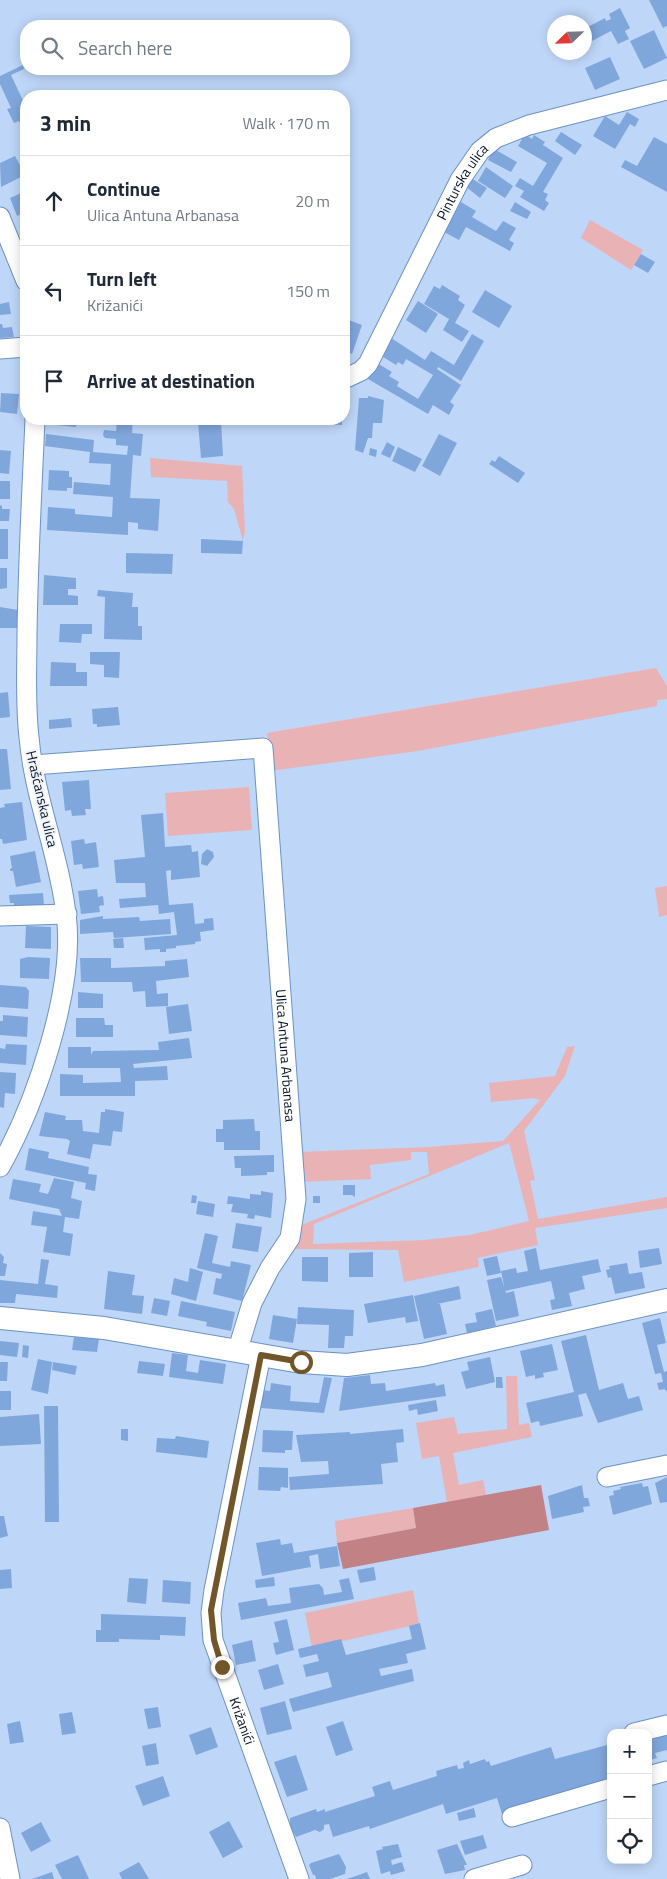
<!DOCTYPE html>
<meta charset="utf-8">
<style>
:root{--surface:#fff;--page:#f2f2f3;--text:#1f2937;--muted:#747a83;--line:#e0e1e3}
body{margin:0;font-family:"Titillium Web",sans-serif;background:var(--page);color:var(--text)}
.controls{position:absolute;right:15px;bottom:15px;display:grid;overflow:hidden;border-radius:10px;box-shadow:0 2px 12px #0003}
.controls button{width:45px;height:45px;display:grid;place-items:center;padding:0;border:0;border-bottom:1px solid var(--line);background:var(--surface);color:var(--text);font:25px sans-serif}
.compass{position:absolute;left:547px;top:15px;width:45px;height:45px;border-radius:50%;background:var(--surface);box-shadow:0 2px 12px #0003;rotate:247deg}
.stop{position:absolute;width:15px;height:15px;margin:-11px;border:4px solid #725629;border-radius:50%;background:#fff}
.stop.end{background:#725629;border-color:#fff;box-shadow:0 1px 5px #0008}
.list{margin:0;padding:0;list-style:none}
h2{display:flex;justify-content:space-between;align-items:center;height:65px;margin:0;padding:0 20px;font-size:21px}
h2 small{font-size:16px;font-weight:400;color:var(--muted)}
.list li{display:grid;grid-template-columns:32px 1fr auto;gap:15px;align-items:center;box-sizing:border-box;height:90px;padding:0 20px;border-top:1px solid var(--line)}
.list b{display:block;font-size:19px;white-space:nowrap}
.list p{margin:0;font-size:16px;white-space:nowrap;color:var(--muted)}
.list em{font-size:16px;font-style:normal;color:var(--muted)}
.icon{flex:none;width:28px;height:28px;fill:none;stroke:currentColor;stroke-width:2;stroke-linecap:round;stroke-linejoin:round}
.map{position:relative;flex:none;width:667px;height:1879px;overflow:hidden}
.search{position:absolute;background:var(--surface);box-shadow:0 2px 12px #0003;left:20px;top:20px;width:330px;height:55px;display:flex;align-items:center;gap:12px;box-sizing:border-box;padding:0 18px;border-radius:20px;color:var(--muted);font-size:19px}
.panel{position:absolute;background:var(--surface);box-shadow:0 2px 12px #0003;left:20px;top:90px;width:330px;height:335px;border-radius:20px}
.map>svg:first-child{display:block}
.green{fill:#e9b3b5;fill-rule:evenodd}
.forest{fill:#c28184}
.building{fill:#80a7dc}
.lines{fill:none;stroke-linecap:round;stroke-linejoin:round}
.minor-casing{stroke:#6c92c6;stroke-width:21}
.major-casing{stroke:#6c92c6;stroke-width:24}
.minor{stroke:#fff;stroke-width:19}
.major{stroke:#fff;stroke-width:22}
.route{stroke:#725629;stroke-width:6}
.labels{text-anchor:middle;stroke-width:4;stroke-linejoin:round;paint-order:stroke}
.street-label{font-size:14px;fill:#041225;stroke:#f1f5fb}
</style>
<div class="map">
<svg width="667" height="1879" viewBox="0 0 667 1879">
<rect width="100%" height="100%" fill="#bed6f8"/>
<path class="green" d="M 590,220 L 643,250 L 631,270 L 581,238 Z
M 150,458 L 242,466 L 245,531 L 243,541 L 234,509 L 228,502 L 227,481 L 151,477 Z
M 656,668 L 667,686 L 667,699 L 657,700 L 657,706 L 418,751 L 270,771 L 267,733 Z
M 249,787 L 252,830 L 168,836 L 165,793 Z
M 667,886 L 667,915 L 659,917 L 655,888 Z
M 575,1046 L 565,1076 L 524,1131 L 535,1180 L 530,1181 L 538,1219 L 667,1197 L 667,1208 L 535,1228 L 538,1245 L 478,1258 L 479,1267 L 404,1282 L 398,1250 L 292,1249 L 299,1226 L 429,1174 L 427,1152 L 411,1152 L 411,1160 L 370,1165 L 371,1179 L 300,1182 L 298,1152 L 428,1147 L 503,1141 L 540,1100 L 533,1098 L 491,1102 L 489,1083 L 555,1076 L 567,1047 ZM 509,1143 L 529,1221 L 470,1235 L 424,1240 L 313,1244 L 314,1224 Z
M 506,1376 L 517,1376 L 519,1425 L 529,1423 L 532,1437 L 453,1453 L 459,1485 L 483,1480 L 486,1495 L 447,1502 L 439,1456 L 422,1459 L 416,1423 L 454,1417 L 458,1434 L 507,1429 Z
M 413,1508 L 416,1528 L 337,1543 L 335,1521 Z
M 413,1590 L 419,1624 L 312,1648 L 305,1613 Z"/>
<path class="forest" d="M 541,1485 L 549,1530 L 343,1569 L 337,1543 L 416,1528 L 413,1508 Z"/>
<path class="building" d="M 649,0 L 667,0 L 667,26 L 663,28 Z
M 620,8 L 630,28 L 625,31 L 629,39 L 618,44 L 611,31 L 590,42 L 584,29 L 605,18 L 606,21 L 611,19 L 609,14 Z
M 654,30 L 667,58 L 644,69 L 630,41 Z
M 610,57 L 620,79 L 595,90 L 585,68 Z
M 23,65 L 24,69 L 11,75 L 26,107 L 26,135 L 19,121 L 14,123 L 7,109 L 11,108 L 0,84 L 0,76 Z
M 627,112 L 639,119 L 635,127 L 630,124 L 615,149 L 593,136 L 605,116 L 619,125 Z
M 561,132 L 582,145 L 575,155 L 555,141 Z
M 525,134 L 532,139 L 534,135 L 545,142 L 543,145 L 563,158 L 543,192 L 548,194 L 545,200 L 549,203 L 544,211 L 520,197 L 524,191 L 515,186 L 520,178 L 533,186 L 547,163 L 518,146 Z
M 654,137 L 667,144 L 667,192 L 621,167 L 625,160 L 637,166 Z
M 494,149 L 517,162 L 511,172 L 488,160 Z
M 15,156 L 25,175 L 1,187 L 0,163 Z
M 486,167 L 513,186 L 505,198 L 478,181 Z
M 471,178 L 487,188 L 480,198 L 465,186 Z
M 26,191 L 26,212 L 17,216 L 10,198 Z
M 461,202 L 476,211 L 472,217 L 496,231 L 503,221 L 516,228 L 509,240 L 514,243 L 510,251 L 466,227 L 459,240 L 444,232 Z
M 515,202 L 531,212 L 527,219 L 510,211 Z
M 26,222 L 26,246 L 21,224 Z
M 641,254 L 655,262 L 648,273 L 634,265 Z
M 442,285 L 460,296 L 458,300 L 465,305 L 455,323 L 469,331 L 462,342 L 443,330 L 449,319 L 424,304 L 434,286 L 440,289 Z
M 485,290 L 512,306 L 499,328 L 472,312 Z
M 418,301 L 438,314 L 426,333 L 406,320 Z
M 9,302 L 11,314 L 0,315 L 0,304 Z
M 346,319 L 362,325 L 352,354 L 344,351 L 344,325 Z
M 0,324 L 2,324 L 3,328 L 12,327 L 14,337 L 0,338 Z
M 472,334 L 484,341 L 461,381 L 438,367 L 437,369 L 461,385 L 450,402 L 454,405 L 449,415 L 433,405 L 428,414 L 368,379 L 377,363 L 392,372 L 389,376 L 399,382 L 397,386 L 418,399 L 433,375 L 406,359 L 403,365 L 398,362 L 396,365 L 380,355 L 391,338 L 425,360 L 431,351 L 454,365 Z
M 1,393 L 19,394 L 17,414 L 0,412 Z
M 368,396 L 384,400 L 382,423 L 373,423 L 372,438 L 368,438 L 363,453 L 355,450 L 359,398 L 368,398 Z
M 47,419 L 77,419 L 76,427 L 46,424 Z
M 117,419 L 133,419 L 132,433 L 143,434 L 141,456 L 133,455 L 130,498 L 160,499 L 158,531 L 138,529 L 138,523 L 128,522 L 128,535 L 47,530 L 48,507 L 75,509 L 75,514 L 112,517 L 113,497 L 73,494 L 74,482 L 110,485 L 111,464 L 89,463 L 90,452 L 45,446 L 46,434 L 94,440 L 93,452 L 127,455 L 128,446 L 116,445 L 116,439 L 105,438 L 103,435 L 104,430 L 116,431 Z
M 320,419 L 342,419 L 342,425 L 320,424 Z
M 221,421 L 223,456 L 201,458 L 198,422 Z
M 439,434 L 457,443 L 440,476 L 422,466 Z
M 387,442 L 395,447 L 390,458 L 381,454 Z
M 398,447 L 422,459 L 415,472 L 392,461 Z
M 370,448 L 377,450 L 376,457 L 369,455 Z
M 0,450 L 11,451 L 9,474 L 0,473 Z
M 499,456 L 525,473 L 518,483 L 489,464 L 492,460 L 495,462 Z
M 49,470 L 69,471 L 69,477 L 72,477 L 72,488 L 67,488 L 67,491 L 48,490 Z
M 0,481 L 10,481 L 10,499 L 0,499 Z
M 0,505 L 2,506 L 2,509 L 10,509 L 9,521 L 0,521 Z
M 0,529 L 8,529 L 8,559 L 0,559 Z
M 201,539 L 243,541 L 242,554 L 201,553 Z
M 126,553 L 173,554 L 172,574 L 126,573 Z
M 0,568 L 7,568 L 7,588 L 0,589 Z
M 44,575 L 76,578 L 76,589 L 68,589 L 68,595 L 78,596 L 78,605 L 43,605 Z
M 98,590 L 133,593 L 132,607 L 138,607 L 138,626 L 142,626 L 142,640 L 104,639 L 105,597 L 97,596 Z
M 0,607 L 18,610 L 18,628 L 0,628 Z
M 60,624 L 92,624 L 92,634 L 82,634 L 81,643 L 59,642 Z
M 90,652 L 120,652 L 119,678 L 104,677 L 104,665 L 90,664 Z
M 51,662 L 76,663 L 76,672 L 87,672 L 87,686 L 50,686 Z
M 8,692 L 10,717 L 0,718 L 0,693 Z
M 118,707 L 120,725 L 97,727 L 97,724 L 93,724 L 92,709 Z
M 71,718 L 72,727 L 49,729 L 49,720 Z
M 0,749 L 7,749 L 11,789 L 0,790 Z
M 89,780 L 91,809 L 85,809 L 86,815 L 72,816 L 71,810 L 65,811 L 62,782 Z
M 22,802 L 27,840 L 3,844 L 2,839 L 0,839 L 0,808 L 5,807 L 4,804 Z
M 163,813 L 165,847 L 191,845 L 192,852 L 198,851 L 200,877 L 171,880 L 171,870 L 166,871 L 169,905 L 193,903 L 195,924 L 204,923 L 204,919 L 213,918 L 214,930 L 200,932 L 201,941 L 195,942 L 195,944 L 176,946 L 176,948 L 166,949 L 166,952 L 160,952 L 160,949 L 145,950 L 144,938 L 177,935 L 174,912 L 159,914 L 158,905 L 120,908 L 119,899 L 146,897 L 145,883 L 116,883 L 114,860 L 145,857 L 141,815 Z
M 84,839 L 85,844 L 96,842 L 99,867 L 83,869 L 82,864 L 74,865 L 71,841 Z
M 207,849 L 213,852 L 214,857 L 207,866 L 201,864 L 202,854 Z
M 35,851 L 41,882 L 16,887 L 13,871 L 10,871 L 10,869 L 12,868 L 10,856 Z
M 97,889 L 98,897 L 103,896 L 104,905 L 99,906 L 100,912 L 81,914 L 78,891 Z
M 43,893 L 44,906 L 14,908 L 14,903 L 10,903 L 9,895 Z
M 103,916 L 103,919 L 139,917 L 140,921 L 170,919 L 171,934 L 114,938 L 113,932 L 80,934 L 80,920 Z
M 26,926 L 51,927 L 51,949 L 25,948 Z
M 123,938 L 124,948 L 114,948 L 113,939 Z
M 28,957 L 50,958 L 49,979 L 20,978 L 20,959 Z
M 80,958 L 111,958 L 111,968 L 165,966 L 165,961 L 187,959 L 189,977 L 156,981 L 157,994 L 168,993 L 168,1006 L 146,1007 L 145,991 L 133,992 L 132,982 L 81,982 Z
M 0,985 L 26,987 L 29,991 L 28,1009 L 0,1007 Z
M 78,992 L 103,994 L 103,1008 L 78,1008 Z
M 188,1004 L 192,1031 L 169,1034 L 166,1007 Z
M 3,1015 L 28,1017 L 27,1037 L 0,1035 L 0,1021 L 3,1021 Z
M 76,1018 L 104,1018 L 105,1025 L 113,1025 L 113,1037 L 76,1037 Z
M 189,1038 L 192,1058 L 133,1064 L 134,1068 L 167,1066 L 168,1080 L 135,1081 L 135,1096 L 60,1096 L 60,1074 L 83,1075 L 83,1083 L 121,1082 L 120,1068 L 68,1068 L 68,1047 L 91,1047 L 91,1055 L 93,1051 L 159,1050 L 158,1042 Z
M 6,1044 L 27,1045 L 26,1065 L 0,1063 L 0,1048 L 5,1049 Z
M 0,1072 L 16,1073 L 15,1094 L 5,1093 L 4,1108 L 0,1107 Z
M 105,1109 L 124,1112 L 122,1132 L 113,1131 L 111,1146 L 93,1144 L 90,1159 L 67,1154 L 70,1141 L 67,1139 L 39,1136 L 45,1112 L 66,1116 L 65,1120 L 82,1120 L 83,1131 L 99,1133 L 101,1112 L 105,1112 Z
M 254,1119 L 255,1131 L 260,1131 L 260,1150 L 224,1150 L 224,1142 L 216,1142 L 216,1129 L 223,1129 L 223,1120 Z
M 29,1148 L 49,1152 L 48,1158 L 89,1167 L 88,1174 L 97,1175 L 95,1191 L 85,1189 L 86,1183 L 25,1170 Z
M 274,1155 L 274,1172 L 267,1172 L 267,1175 L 241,1176 L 241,1168 L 235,1168 L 234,1156 Z
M 54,1178 L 74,1182 L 71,1198 L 82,1201 L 79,1219 L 65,1217 L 63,1232 L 73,1234 L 70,1256 L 43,1252 L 47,1227 L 31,1225 L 33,1211 L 62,1216 L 59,1209 L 9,1199 L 13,1179 L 41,1184 L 39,1192 L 48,1194 Z
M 343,1185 L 355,1185 L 355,1197 L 352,1195 L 343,1195 Z
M 261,1191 L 273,1193 L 271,1218 L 255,1215 L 254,1219 L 247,1218 L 248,1214 L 231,1212 L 233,1204 L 227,1204 L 228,1196 L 250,1199 L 250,1194 L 261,1195 Z
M 192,1195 L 197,1196 L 196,1203 L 191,1203 Z
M 313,1196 L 320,1196 L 320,1203 L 313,1203 Z
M 198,1201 L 215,1204 L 213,1217 L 196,1214 Z
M 236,1223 L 262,1227 L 258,1252 L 232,1248 Z
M 205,1233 L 218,1236 L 212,1263 L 230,1267 L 231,1261 L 251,1265 L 242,1301 L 213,1294 L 216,1278 L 221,1279 L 222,1274 L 197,1268 Z
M 536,1248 L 540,1270 L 598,1259 L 601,1272 L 582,1276 L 585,1289 L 569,1293 L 572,1306 L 552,1310 L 550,1300 L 555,1299 L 551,1281 L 505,1291 L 501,1271 L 516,1268 L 517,1273 L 528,1271 L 524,1251 Z
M 659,1248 L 662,1264 L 640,1268 L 638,1251 Z
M 373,1252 L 373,1277 L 349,1277 L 349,1253 Z
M 0,1253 L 4,1257 L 3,1263 L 7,1264 L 5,1276 L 0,1276 Z
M 497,1256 L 501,1273 L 487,1276 L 483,1259 Z
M 302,1257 L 328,1257 L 328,1282 L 302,1281 Z
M 41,1259 L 49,1260 L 45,1284 L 58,1286 L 57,1298 L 16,1294 L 15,1303 L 0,1303 L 0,1280 L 38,1284 Z
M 627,1263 L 629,1274 L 642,1272 L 645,1288 L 615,1294 L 611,1277 L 608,1278 L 606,1270 L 610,1269 L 609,1266 Z
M 190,1268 L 203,1272 L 196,1301 L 171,1294 L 174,1278 L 188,1282 Z
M 108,1271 L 135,1275 L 132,1295 L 144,1296 L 142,1314 L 104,1309 Z
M 501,1277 L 506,1293 L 514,1291 L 519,1316 L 496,1321 L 487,1280 Z
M 459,1286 L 461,1299 L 437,1304 L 440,1304 L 447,1334 L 424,1339 L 414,1296 Z
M 413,1295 L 418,1321 L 406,1323 L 405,1317 L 368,1323 L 364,1304 Z
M 154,1298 L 170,1301 L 167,1316 L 151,1313 Z
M 181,1301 L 235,1312 L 231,1331 L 206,1326 L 207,1322 L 178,1316 Z
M 298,1307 L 354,1310 L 353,1336 L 345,1336 L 344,1348 L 328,1348 L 329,1325 L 297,1324 Z
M 492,1309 L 496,1326 L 467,1333 L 465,1324 L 477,1322 L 475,1313 Z
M 273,1315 L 297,1319 L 293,1343 L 269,1339 Z
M 660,1318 L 666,1343 L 657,1345 L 664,1372 L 667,1371 L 667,1390 L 665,1391 L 665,1389 L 659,1390 L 657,1383 L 663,1382 L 661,1373 L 655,1374 L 642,1323 Z
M 586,1335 L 599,1390 L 623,1383 L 628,1399 L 639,1396 L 643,1410 L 598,1423 L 586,1393 L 578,1395 L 583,1416 L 540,1426 L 539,1421 L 531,1423 L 526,1403 L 574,1392 L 561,1341 Z
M 74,1337 L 99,1339 L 97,1352 L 72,1350 Z
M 0,1341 L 19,1343 L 17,1357 L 0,1355 Z
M 552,1344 L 558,1370 L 543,1373 L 544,1377 L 535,1379 L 535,1375 L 526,1377 L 520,1351 Z
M 23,1345 L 29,1346 L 28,1358 L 22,1357 Z
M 172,1353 L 188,1355 L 186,1371 L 198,1373 L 200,1360 L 226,1364 L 223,1384 L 169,1377 Z
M 490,1357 L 495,1382 L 466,1389 L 461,1372 L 469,1370 L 467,1362 Z
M 38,1359 L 52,1362 L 48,1394 L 31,1390 Z
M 139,1361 L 165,1364 L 163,1376 L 137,1373 Z
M 0,1362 L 8,1362 L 7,1381 L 0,1381 Z
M 53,1362 L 77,1366 L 75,1375 L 52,1370 Z
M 370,1375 L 371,1384 L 385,1383 L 386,1391 L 435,1383 L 436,1386 L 444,1384 L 446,1396 L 339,1411 L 344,1378 Z
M 324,1377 L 332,1378 L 324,1413 L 261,1408 L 263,1390 L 270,1391 L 271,1383 L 291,1386 L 290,1401 L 319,1403 Z
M 496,1377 L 502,1377 L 503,1388 L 496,1388 Z
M 0,1391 L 11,1391 L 11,1410 L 0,1410 Z
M 436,1400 L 438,1411 L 418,1415 L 417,1409 L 409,1411 L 408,1405 Z
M 44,1406 L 58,1406 L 59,1522 L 45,1522 Z
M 39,1414 L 41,1444 L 0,1446 L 0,1417 Z
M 121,1429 L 128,1429 L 128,1441 L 121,1440 Z
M 403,1429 L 404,1442 L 396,1443 L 398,1462 L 381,1464 L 383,1484 L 290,1490 L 289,1477 L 329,1474 L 328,1461 L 301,1462 L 296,1435 L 350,1432 L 350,1434 Z
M 263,1430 L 293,1431 L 292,1450 L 285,1450 L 285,1453 L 262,1452 Z
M 176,1436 L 209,1441 L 207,1458 L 156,1452 L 157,1438 L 175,1439 Z
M 259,1467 L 288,1468 L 288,1488 L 281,1487 L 280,1491 L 258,1490 Z
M 667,1477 L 667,1502 L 660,1503 L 655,1483 Z
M 642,1483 L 643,1487 L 648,1486 L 652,1504 L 613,1515 L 609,1496 L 614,1495 L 613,1491 L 621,1489 L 620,1487 Z
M 582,1485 L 584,1498 L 588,1498 L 590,1506 L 583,1507 L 584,1512 L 552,1519 L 548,1496 Z
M 0,1516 L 4,1516 L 8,1536 L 0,1538 Z
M 280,1539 L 281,1545 L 292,1543 L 294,1553 L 337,1546 L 340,1566 L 320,1569 L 318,1554 L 309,1556 L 311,1567 L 262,1576 L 256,1543 Z
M 374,1567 L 376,1580 L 360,1583 L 357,1570 Z
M 11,1569 L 12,1588 L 0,1589 L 0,1570 Z
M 274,1577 L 275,1586 L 256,1588 L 255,1580 Z
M 129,1578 L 148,1579 L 146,1604 L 127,1602 Z
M 349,1578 L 354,1599 L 241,1620 L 238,1603 L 266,1598 L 268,1606 L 291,1603 L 289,1588 L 319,1584 L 323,1588 L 324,1595 L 342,1592 L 339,1580 Z
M 163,1580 L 191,1582 L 190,1604 L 162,1602 Z
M 101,1614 L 186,1617 L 185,1636 L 160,1635 L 160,1640 L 119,1639 L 119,1642 L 96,1642 L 96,1630 L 101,1630 Z
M 287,1619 L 294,1650 L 276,1655 L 273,1643 L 279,1642 L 274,1622 Z
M 420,1623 L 426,1649 L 406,1654 L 408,1663 L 379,1669 L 381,1676 L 412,1669 L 414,1681 L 293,1712 L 289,1699 L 332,1687 L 328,1672 L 306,1677 L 303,1665 L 319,1661 L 317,1654 L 300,1658 L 298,1649 L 341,1639 L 346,1655 L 412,1639 L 409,1626 Z
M 252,1640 L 256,1661 L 236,1665 L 232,1645 Z
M 278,1664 L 284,1684 L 264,1690 L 258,1670 Z
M 285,1701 L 292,1729 L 267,1735 L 260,1708 Z
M 158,1707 L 161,1727 L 148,1729 L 144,1709 Z
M 72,1712 L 76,1733 L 62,1735 L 59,1714 Z
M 20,1721 L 24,1742 L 10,1744 L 7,1724 Z
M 343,1721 L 353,1750 L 336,1756 L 326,1727 Z
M 211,1727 L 218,1747 L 196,1755 L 189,1735 Z
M 667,1728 L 667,1750 L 655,1753 L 657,1758 L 650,1760 L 653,1770 L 648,1771 L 648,1733 Z
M 156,1743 L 159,1764 L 146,1766 L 142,1746 Z
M 611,1744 L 611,1782 L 502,1814 L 497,1798 L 446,1814 L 443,1804 L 370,1829 L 369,1826 L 333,1837 L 329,1824 L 324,1825 L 324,1829 L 320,1832 L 315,1830 L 296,1837 L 290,1827 L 290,1818 L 316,1809 L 317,1812 L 325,1809 L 325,1812 L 375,1796 L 372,1787 L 390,1781 L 393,1790 L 437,1776 L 436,1771 L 457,1765 L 458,1769 L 464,1768 L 463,1763 L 469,1760 L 470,1764 L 485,1759 L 486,1762 L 489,1761 L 491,1766 L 551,1747 L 555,1759 Z
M 296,1755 L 308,1790 L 287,1797 L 274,1762 Z
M 163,1776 L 170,1796 L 143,1806 L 135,1786 Z
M 474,1808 L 476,1817 L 459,1821 L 457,1813 Z
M 229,1821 L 243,1847 L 223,1858 L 209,1832 Z
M 41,1822 L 51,1841 L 31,1852 L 21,1833 Z
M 483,1835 L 487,1848 L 465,1855 L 460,1841 Z
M 398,1844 L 402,1857 L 391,1860 L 392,1865 L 402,1862 L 405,1871 L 391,1875 L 390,1871 L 381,1874 L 376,1851 L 383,1849 L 382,1847 Z
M 457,1844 L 467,1865 L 464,1865 L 465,1870 L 445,1874 L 437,1850 Z
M 339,1854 L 346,1867 L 345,1874 L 330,1879 L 316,1879 L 315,1875 L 313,1875 L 309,1865 L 311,1863 Z
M 78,1855 L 89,1879 L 62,1879 L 55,1865 Z
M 139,1862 L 149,1879 L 122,1879 L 119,1873 Z
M 52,1872 L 54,1879 L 32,1879 Z
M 367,1872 L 370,1879 L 347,1879 Z"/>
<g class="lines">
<defs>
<g id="minor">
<path d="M 0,217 L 26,281"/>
<path d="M 0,349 L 26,347"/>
<path id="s1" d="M 344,379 L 361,371 L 368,364 L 460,180 L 480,151 L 496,138 L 529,125 L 667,90"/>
<path id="s2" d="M 33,765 L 263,748 L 296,1199 L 290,1238 L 270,1268 L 252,1303 L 238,1349"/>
<path d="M 0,916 L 67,914"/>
<path d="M 0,1167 C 36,1103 76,987 66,914 C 59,854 34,797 29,737 C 25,703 27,668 27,634 C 28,562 32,490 35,419"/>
<path id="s3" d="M 261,1355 L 214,1590 L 211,1613 L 213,1640 L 299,1879"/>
<path d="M 607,1477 L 667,1465"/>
<path d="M 634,1733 L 667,1725"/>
<path d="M 648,1776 L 667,1771"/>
<path d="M 512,1817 L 611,1788"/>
<path d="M 0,1828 L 10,1879"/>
<path d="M 474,1879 L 522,1865"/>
</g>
<path id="major" d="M 0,1318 L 104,1328 L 301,1362 L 347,1365 L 422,1355 L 667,1300"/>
</defs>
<use href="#minor" class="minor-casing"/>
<use href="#major" class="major-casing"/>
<use href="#minor" class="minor"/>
<use href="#major" class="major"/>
</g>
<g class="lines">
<path class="route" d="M 222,1667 L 214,1640 L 211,1610 L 261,1355 L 301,1362"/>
</g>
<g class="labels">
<g class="street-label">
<text dy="5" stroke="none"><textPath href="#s1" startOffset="234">Pinturska ulica</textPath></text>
<text transform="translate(42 799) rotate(77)" y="5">Hrašćanska ulica</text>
<text dy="5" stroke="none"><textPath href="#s2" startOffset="539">Ulica Antuna Arbanasa</textPath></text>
<text dy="5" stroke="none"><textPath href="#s3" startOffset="376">Križanići</textPath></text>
</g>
</g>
</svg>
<div class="controls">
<button>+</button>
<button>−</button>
<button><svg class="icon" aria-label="locate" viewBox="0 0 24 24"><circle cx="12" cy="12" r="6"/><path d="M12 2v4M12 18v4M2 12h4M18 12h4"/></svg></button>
</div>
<svg class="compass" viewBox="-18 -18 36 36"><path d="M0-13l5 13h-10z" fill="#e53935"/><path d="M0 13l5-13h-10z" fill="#747a83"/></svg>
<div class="stop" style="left:301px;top:1362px"></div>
<div class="stop end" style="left:222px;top:1667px"></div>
<div class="search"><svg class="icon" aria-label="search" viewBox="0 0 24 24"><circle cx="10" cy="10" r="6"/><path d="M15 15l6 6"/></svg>Search here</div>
<section class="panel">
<h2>3 min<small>Walk · 170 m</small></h2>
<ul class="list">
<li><svg class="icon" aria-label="ahead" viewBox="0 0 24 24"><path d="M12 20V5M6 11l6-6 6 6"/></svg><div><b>Continue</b><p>Ulica Antuna Arbanasa</p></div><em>20 m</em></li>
<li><svg class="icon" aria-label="left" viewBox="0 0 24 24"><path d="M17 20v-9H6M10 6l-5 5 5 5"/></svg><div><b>Turn left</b><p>Križanići</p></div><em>150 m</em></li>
<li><svg class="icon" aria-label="arrive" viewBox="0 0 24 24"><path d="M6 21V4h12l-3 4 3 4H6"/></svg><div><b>Arrive at destination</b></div></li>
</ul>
</section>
</div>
